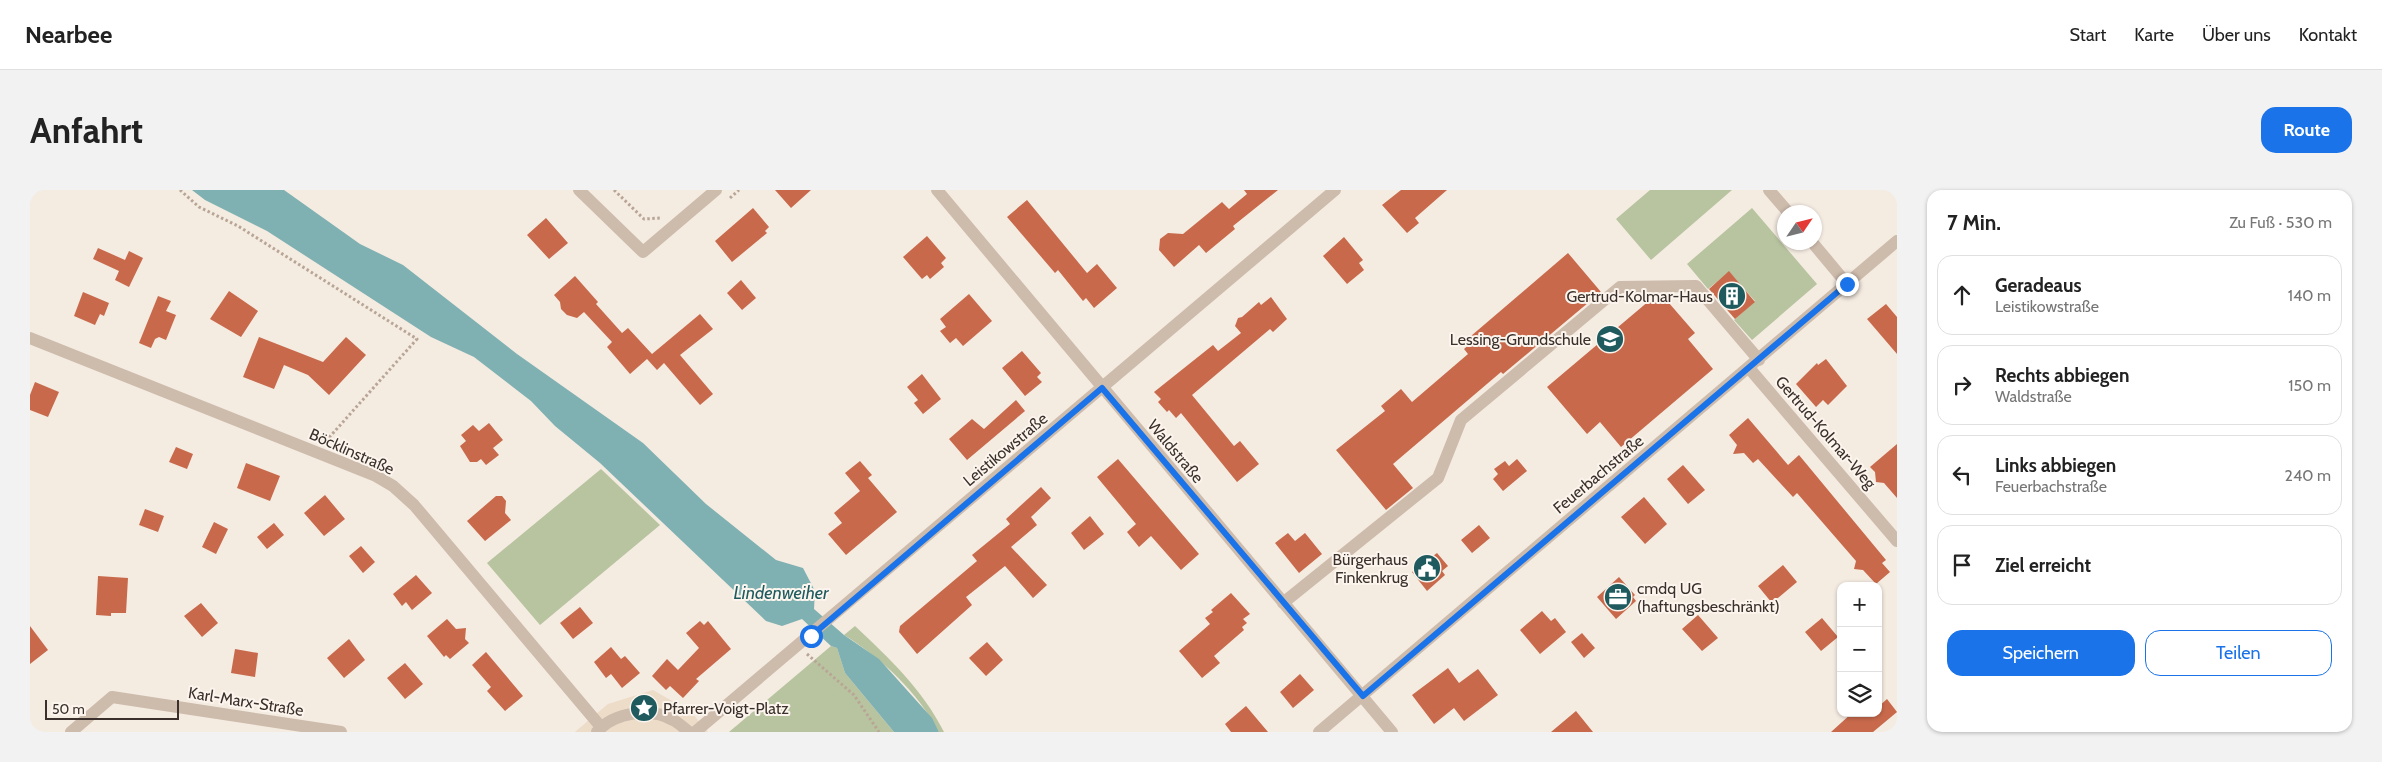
<!DOCTYPE html>
<html lang="de">
<meta charset="utf-8">
<style>
:root{--surface:#fff;--page:#f2f2f2;--text:#222;--muted:#767676;--line:#e0e0e0;--accent:#1a73e8}
body{margin:0;font-family:Cabin,sans-serif;background:var(--page);color:var(--text)}
.controls{position:absolute;right:15px;bottom:15px;display:grid;overflow:hidden;border-radius:10px;box-shadow:0 1px 4px #0004}
.controls button{width:45px;height:45px;display:grid;place-items:center;padding:0;border:0;border-bottom:1px solid var(--line);background:var(--surface);color:var(--text);font:25px sans-serif}
.compass{position:absolute;left:1747px;top:15px;width:45px;height:45px;border-radius:50%;background:var(--surface);box-shadow:0 1px 4px #0004;rotate:55deg}
.scale{position:absolute;left:15px;bottom:12px;width:134px;box-sizing:border-box;padding-left:5px;border:2px solid #3b302b;border-top:0;font-size:14px;line-height:18px;white-space:nowrap;color:#3b302b;-webkit-text-stroke:4px #fbf5ee;paint-order:stroke}
.stop{position:absolute;width:15px;height:15px;margin:-11px;border:4px solid #1a73e8;border-radius:50%;background:#fff}
.stop.end{background:#1a73e8;border-color:#fff;box-shadow:0 1px 5px #0008}
.list{margin:0;padding:0;list-style:none}
h2{display:flex;justify-content:space-between;align-items:center;height:65px;margin:0;padding:0 20px;font-size:21px}
h2 small{font-size:16px;font-weight:400;color:var(--muted)}
.list li{display:grid;grid-template-columns:32px 1fr auto;gap:15px;align-items:center;box-sizing:border-box;height:80px;margin:0 10px 10px;padding:0 10px;border:1px solid var(--line);border-radius:15px}
.list b{display:block;font-size:19px;white-space:nowrap}
.list p{margin:0;font-size:16px;white-space:nowrap;color:var(--muted)}
.list em{font-size:16px;font-style:normal;color:var(--muted)}
.actions{display:flex;gap:10px;padding:15px 20px}
.actions a{flex:1;padding:11px 0;border:1px solid var(--accent);border-radius:15px;text-align:center;font-size:18px;color:var(--accent)}
.actions .main{background:var(--accent);color:#fff}
.icon{flex:none;width:28px;height:28px;fill:none;stroke:currentColor;stroke-width:2;stroke-linecap:round;stroke-linejoin:round}
.map{position:relative;flex:none;width:1867px;height:542px;overflow:hidden;border-radius:15px}
header{display:flex;align-items:center;gap:30px;box-sizing:border-box;height:70px;padding:0 25px;background:var(--surface);border-bottom:1px solid var(--line)}
header strong{font-size:24px}
nav{display:flex;gap:28px;margin-inline-start:auto;font-size:18px}
.intro{display:flex;align-items:center;justify-content:space-between;box-sizing:border-box;height:120px;padding:0 30px}
h1{margin:0;font-size:35px}
.button{padding:12px 22px;border-radius:15px;background:var(--accent);color:#fff;font-size:18px;font-weight:700}
main{display:flex;gap:30px;padding:0 30px}
aside{flex:1;background:var(--surface);border-radius:15px;box-shadow:0 1px 4px #0004}
.map>svg:first-child{display:block}
.green{fill:#b8c4a0}
.plaza{fill:#ecdcc8}
.water{fill:#7fb0b2}
.building{fill:#c8694b}
.lines{fill:none;stroke-linecap:round;stroke-linejoin:round}
.path{stroke:#b9a596;stroke-width:3;stroke-dasharray:2.5 2.5;stroke-linecap:butt}
.minor{stroke:#cdbbac;stroke-width:12}
.route{stroke:#1a73e8;stroke-width:6}
.labels{text-anchor:middle;stroke-width:4;stroke-linejoin:round;paint-order:stroke}
.poi-label{font-size:16px;fill:#3b302b;stroke:#fbf5ee;text-anchor:end}
.street-label{font-size:16px;fill:#3b302b;stroke:#fbf5ee}
.water-label{font-size:18px;font-style:italic;fill:#1f5a5e;stroke:#fbf5ee}
</style>
<header>
<strong>Nearbee</strong>
<nav><a>Start</a><a>Karte</a><a>Über uns</a><a>Kontakt</a></nav>
</header>
<div class="intro"><h1>Anfahrt</h1><a class="button">Route</a></div>
<main>
<div class="map">
<svg width="1867" height="542" viewBox="0 0 1867 542">
<rect width="100%" height="100%" fill="#f4ebe1"/>
<path class="green" d="M 1620,0 L 1702,0 L 1621,70 L 1586,29 Z
M 1722,18 L 1787,94 L 1722,150 L 1704,130 L 1725,111 L 1699,82 L 1678,99 L 1657,74 Z
M 571,279 L 630,335 L 510,435 L 457,373 Z
M 825,436 C 859,468 893,500 914,542 L 909,542 C 887,502 853,469 814,445 Z
M 801,456 L 807,458 L 815,483 L 864,542 L 699,542 Z"/>
<path class="plaza" d="M 623,500 L 661,522 L 678,542 L 545,542 L 578,514 Z"/>
<path class="water" d="M 162,0 L 254,0 L 330,54 L 373,75 L 487,164 L 613,253 L 676,314 L 746,370 L 773,378 L 785,401 L 784,419 L 814,445 L 849,469 L 902,528 L 909,542 L 864,542 L 815,483 L 807,458 L 801,456 L 772,429 L 752,436 L 736,431 L 570,273 L 525,236 L 501,211 L 444,167 L 401,147 L 237,41 L 175,10 Z"/>
<path class="building" d="M 745,0 L 781,0 L 761,18 Z
M 1214,0 L 1248,0 L 1203,36 L 1205,39 L 1176,63 L 1169,55 L 1144,77 L 1129,60 L 1130,49 L 1138,43 L 1153,44 L 1192,12 L 1199,19 L 1217,4 Z
M 1371,0 L 1417,0 L 1385,28 L 1389,33 L 1377,43 L 1352,15 Z
M 997,10 L 1057,83 L 1067,74 L 1087,98 L 1064,118 L 1056,108 L 1053,111 L 1028,80 L 1025,83 L 977,27 Z
M 723,18 L 739,37 L 735,41 L 737,43 L 702,72 L 685,51 Z
M 516,28 L 538,53 L 519,69 L 497,45 Z
M 897,46 L 916,68 L 911,73 L 914,77 L 900,89 L 897,85 L 892,89 L 873,67 Z
M 1314,47 L 1333,70 L 1329,73 L 1334,80 L 1317,94 L 1293,66 Z
M 68,58 L 95,70 L 99,61 L 113,68 L 99,97 L 85,90 L 89,81 L 63,69 Z
M 1538,63 L 1571,102 L 1473,184 L 1471,182 L 1363,274 L 1383,298 L 1356,320 L 1306,260 L 1355,221 L 1351,216 L 1371,199 L 1382,212 L 1438,164 L 1434,159 L 1444,150 L 1441,146 Z
M 1699,81 L 1725,112 L 1705,129 L 1679,99 Z
M 545,86 L 568,112 L 566,114 L 592,143 L 598,138 L 622,164 L 670,124 L 683,139 L 650,165 L 683,204 L 670,215 L 634,173 L 627,180 L 617,169 L 600,184 L 577,157 L 582,152 L 554,122 L 547,128 L 537,125 L 531,119 L 530,112 L 524,105 Z
M 711,90 L 726,108 L 712,120 L 697,103 Z
M 199,101 L 228,121 L 211,147 L 180,129 Z
M 53,102 L 79,113 L 74,126 L 70,124 L 65,135 L 44,126 Z
M 939,104 L 962,131 L 933,156 L 926,148 L 920,153 L 910,141 L 916,137 L 910,129 Z
M 1626,105 L 1632,105 L 1665,143 L 1658,149 L 1683,179 L 1591,257 L 1570,232 L 1557,244 L 1517,197 Z
M 128,106 L 141,111 L 136,121 L 146,125 L 136,150 L 129,147 L 125,149 L 121,158 L 109,153 Z
M 1241,107 L 1257,129 L 1243,142 L 1240,139 L 1162,205 L 1204,256 L 1210,251 L 1229,274 L 1207,292 L 1151,223 L 1146,228 L 1139,220 L 1137,222 L 1128,212 L 1131,209 L 1124,202 L 1183,155 L 1188,161 L 1211,143 L 1205,136 L 1208,128 L 1212,127 L 1229,112 L 1231,115 Z
M 1856,114 L 1867,127 L 1867,164 L 1837,129 Z
M 229,147 L 293,172 L 316,147 L 336,165 L 299,205 L 278,185 L 254,175 L 244,199 L 213,187 Z
M 992,161 L 1011,183 L 1007,187 L 1012,192 L 995,206 L 972,178 Z
M 1796,169 L 1817,196 L 1798,215 L 1793,210 L 1786,217 L 1766,194 L 1787,173 L 1788,175 Z
M 892,184 L 911,209 L 893,224 L 884,213 L 888,210 L 877,197 Z
M 5,192 L 29,202 L 18,227 L 0,220 L 0,205 Z
M 986,210 L 995,221 L 937,270 L 919,249 L 942,229 L 954,239 Z
M 1718,228 L 1758,275 L 1769,265 L 1856,370 L 1852,373 L 1860,382 L 1846,394 L 1833,380 L 1824,379 L 1826,371 L 1767,303 L 1763,307 L 1728,269 L 1723,273 L 1714,263 L 1703,264 L 1707,255 L 1699,245 Z
M 459,233 L 473,250 L 463,258 L 469,265 L 456,275 L 451,269 L 447,272 L 440,272 L 430,256 L 436,251 L 431,245 L 443,235 L 449,241 Z
M 1867,254 L 1867,308 L 1854,293 L 1846,292 L 1845,282 L 1840,277 Z
M 146,257 L 163,264 L 157,279 L 139,272 Z
M 1088,269 L 1169,364 L 1151,380 L 1121,346 L 1109,357 L 1097,342 L 1106,334 L 1067,287 Z
M 1487,269 L 1497,281 L 1473,301 L 1463,289 L 1468,284 L 1464,279 L 1475,271 L 1479,276 Z
M 830,271 L 842,285 L 838,288 L 867,322 L 816,365 L 798,344 L 812,333 L 804,323 L 830,301 L 815,283 Z
M 216,273 L 250,286 L 240,311 L 207,298 Z
M 1653,275 L 1675,300 L 1658,314 L 1637,289 Z
M 1011,297 L 1021,308 L 1001,327 L 1007,335 L 981,357 L 1017,395 L 1003,408 L 975,376 L 936,407 L 942,415 L 887,464 L 869,442 L 870,436 L 947,371 L 942,365 L 980,334 L 976,329 Z
M 295,305 L 315,329 L 294,346 L 274,323 Z
M 466,306 L 472,306 L 476,311 L 475,323 L 481,330 L 455,351 L 437,331 Z
M 1614,307 L 1637,334 L 1615,354 L 1591,327 Z
M 115,319 L 134,326 L 128,342 L 109,335 Z
M 1060,326 L 1074,344 L 1054,360 L 1041,343 Z
M 184,332 L 198,339 L 186,364 L 172,357 Z
M 244,333 L 254,345 L 237,359 L 227,347 Z
M 1449,335 L 1460,348 L 1442,363 L 1431,350 Z
M 1258,343 L 1265,351 L 1275,343 L 1292,364 L 1269,383 L 1245,353 Z
M 331,356 L 345,372 L 333,383 L 319,366 Z
M 1407,363 L 1418,376 L 1412,381 L 1415,385 L 1397,401 L 1382,382 Z
M 1753,375 L 1767,392 L 1742,413 L 1728,396 Z
M 386,385 L 402,403 L 382,420 L 376,412 L 372,416 L 363,404 Z
M 68,386 L 98,388 L 96,423 L 81,423 L 81,426 L 66,425 Z
M 1589,387 L 1605,405 L 1603,407 L 1606,411 L 1586,429 L 1567,407 Z
M 1201,403 L 1220,424 L 1213,429 L 1217,433 L 1212,437 L 1214,440 L 1184,466 L 1190,473 L 1172,488 L 1149,461 L 1180,434 L 1175,428 L 1183,422 L 1181,420 Z
M 171,413 L 188,433 L 172,447 L 154,426 Z
M 550,417 L 563,433 L 543,449 L 530,433 Z
M 1512,421 L 1521,431 L 1525,428 L 1536,442 L 1510,464 L 1490,440 Z
M 1668,425 L 1688,448 L 1672,461 L 1652,439 Z
M 1792,428 L 1808,447 L 1791,461 L 1775,442 Z
M 417,429 L 426,439 L 436,438 L 435,449 L 439,453 L 420,469 L 416,465 L 414,467 L 397,446 Z
M 670,431 L 674,435 L 678,431 L 701,459 L 666,489 L 669,491 L 653,508 L 640,496 L 636,500 L 622,486 L 637,469 L 648,480 L 669,458 L 656,443 Z
M 0,436 L 18,460 L 0,474 Z
M 1552,443 L 1565,458 L 1554,468 L 1541,452 Z
M 319,449 L 335,470 L 314,488 L 297,468 Z
M 957,452 L 973,470 L 956,486 L 939,468 Z
M 581,457 L 591,469 L 595,466 L 610,483 L 592,498 L 581,484 L 576,488 L 564,472 Z
M 205,459 L 228,463 L 225,487 L 201,483 Z
M 456,462 L 493,506 L 475,521 L 457,501 L 461,497 L 442,475 Z
M 375,473 L 393,494 L 375,509 L 357,488 Z
M 1418,478 L 1429,493 L 1448,479 L 1468,505 L 1434,531 L 1424,518 L 1404,534 L 1382,505 Z
M 1270,484 L 1284,500 L 1263,518 L 1250,502 Z
M 1857,509 L 1867,522 L 1843,542 L 1801,542 L 1822,523 L 1848,523 L 1848,517 Z
M 1216,516 L 1238,542 L 1201,542 L 1195,534 Z
M 1546,521 L 1563,542 L 1521,542 Z"/>
<g class="lines">
<path class="path" d="M 150,0 L 169,17 L 208,36 L 387,149 L 296,251
M 584,0 L 614,29 L 631,28
M 700,8 L 709,0
M 777,464 L 824,505 L 849,542"/>
<path class="minor" d="M 549,0 L 613,62 L 686,0
M 907,0 L 1362,542
M 1739,0 L 1758,22
M 1782,52 L 1817,94
M 0,148 L 346,286 L 363,296 L 384,315 L 571,537
M 1719,178 L 1867,351
M 1253,413 L 1408,288 L 1431,230 L 1590,97 L 1666,96 L 1729,170
M 41,542 L 82,507 L 311,542
M 567,542 C 584,522 621,517 643,530 C 649,533 654,538 659,542
M 665,542 L 1305,0
M 1289,542 L 1867,51"/>
</g>
<g class="lines">
<path class="route" d="M 781,446 L 1072,198 L 1333,506 L 1817,94"/>
</g>
<defs>
<symbol id="building-disc" viewBox="-11 -11 22 22"><circle r="9.5" fill="#1f5a5e" stroke="#fbf5ee"/><path d="M-4-6H4V6H1V3H-1V6H-4ZM-2.5-4.3h1.7v1.8h-1.7ZM.8-4.3h1.7v1.8H.8ZM-2.5-1h1.7V.8h-1.7ZM.8-1h1.7V.8H.8Z" fill="#fff"/></symbol>
<symbol id="school-disc" viewBox="-11 -11 22 22"><circle r="9.5" fill="#1f5a5e" stroke="#fbf5ee"/><path d="M0-5L7-2L0 1L-7-2ZM-4 1L0 2.5L4 1V4Q0 6-4 4Z" fill="#fff"/></symbol>
<symbol id="civic-disc" viewBox="-11 -11 22 22"><circle r="9.5" fill="#1f5a5e" stroke="#fbf5ee"/><path d="M-.6-6.5H3V-4.5H.6V-3L4-1V1h2V6H-6V1h2V-1L-.6-3ZM-1.2 2.5V6h2.4V2.5Z" fill="#fff"/></symbol>
<symbol id="office-disc" viewBox="-11 -11 22 22"><circle r="9.5" fill="#1f5a5e" stroke="#fbf5ee"/><path d="M-6-3h4V-5.5h4V-3h4V5H-6ZM-1-4.5V-3h2v-1.5ZM-6 0V1H6V0Z" fill="#fff"/></symbol>
<symbol id="sight-disc" viewBox="-11 -11 22 22"><circle r="9.5" fill="#1f5a5e" stroke="#fbf5ee"/><path d="M0-6L1.8-2.2L6-1.7L2.9 1.2L3.7 5.4L0 3.3L-3.7 5.4L-2.9 1.2L-6-1.7L-1.8-2.2Z" fill="#fff"/></symbol>
</defs>
<g fill-rule="evenodd">
<use href="#building-disc" x="1686" y="90" width="32" height="32"/>
<use href="#school-disc" x="1564" y="133" width="32" height="32"/>
<use href="#civic-disc" x="1381" y="362" width="32" height="32"/>
<use href="#office-disc" x="1572" y="391" width="32" height="32"/>
<use href="#sight-disc" x="598" y="502" width="32" height="32"/>
</g>
<g class="labels">
<g class="poi-label">
<text x="1683" y="112">Gertrud-Kolmar-Haus</text>
<text x="1561" y="155">Lessing-Grundschule</text>
<text x="1378" y="375">Bürgerhaus<tspan x="1378" dy="18">Finkenkrug</tspan></text>
<text x="1607" y="404" text-anchor="start">cmdq UG<tspan x="1607" dy="18">(haftungsbeschränkt)</tspan></text>
<text x="633" y="524" text-anchor="start">Pfarrer-Voigt-Platz</text>
</g>
<g class="street-label">
<text transform="translate(1796 242) rotate(49)" y="6">Gertrud-Kolmar-Weg</text>
<text transform="translate(975 259) rotate(-40)" y="6">Leistikowstraße</text>
<text transform="translate(322 261) rotate(24)" y="6">Böcklinstraße</text>
<text transform="translate(1146 261) rotate(50)" y="6">Waldstraße</text>
<text transform="translate(1568 284) rotate(-40)" y="6">Feuerbachstraße</text>
<text transform="translate(216 511) rotate(9)" y="6">Karl-Marx-Straße</text>
</g>
<g class="water-label">
<text x="751" y="409">Lindenweiher</text>
</g>
</g>
</svg>
<div class="controls">
<button>+</button>
<button>−</button>
<button><svg class="icon" aria-label="layers" viewBox="0 0 24 24"><path d="M12 4l9 5-9 5-9-5zM3 14l9 5 9-5"/></svg></button>
</div>
<svg class="compass" viewBox="-18 -18 36 36"><path d="M0-13l5 13h-10z" fill="#e53935"/><path d="M0 13l5-13h-10z" fill="#767676"/></svg>
<div class="scale">50 m</div>
<div class="stop" style="left:781px;top:446px"></div>
<div class="stop end" style="left:1817px;top:94px"></div>
</div>
<aside>
<h2>7 Min.<small>Zu Fuß · 530 m</small></h2>
<ul class="list">
<li><svg class="icon" aria-label="ahead" viewBox="0 0 24 24"><path d="M12 20V5M6 11l6-6 6 6"/></svg><div><b>Geradeaus</b><p>Leistikowstraße</p></div><em>140 m</em></li>
<li><svg class="icon" aria-label="right" viewBox="0 0 24 24"><path d="M7 20v-9h11M14 6l5 5-5 5"/></svg><div><b>Rechts abbiegen</b><p>Waldstraße</p></div><em>150 m</em></li>
<li><svg class="icon" aria-label="left" viewBox="0 0 24 24"><path d="M17 20v-9H6M10 6l-5 5 5 5"/></svg><div><b>Links abbiegen</b><p>Feuerbachstraße</p></div><em>240 m</em></li>
<li><svg class="icon" aria-label="arrive" viewBox="0 0 24 24"><path d="M6 21V4h12l-3 4 3 4H6"/></svg><div><b>Ziel erreicht</b></div></li>
</ul>
<div class="actions"><a class="main">Speichern</a><a>Teilen</a></div>
</aside>
</main>
